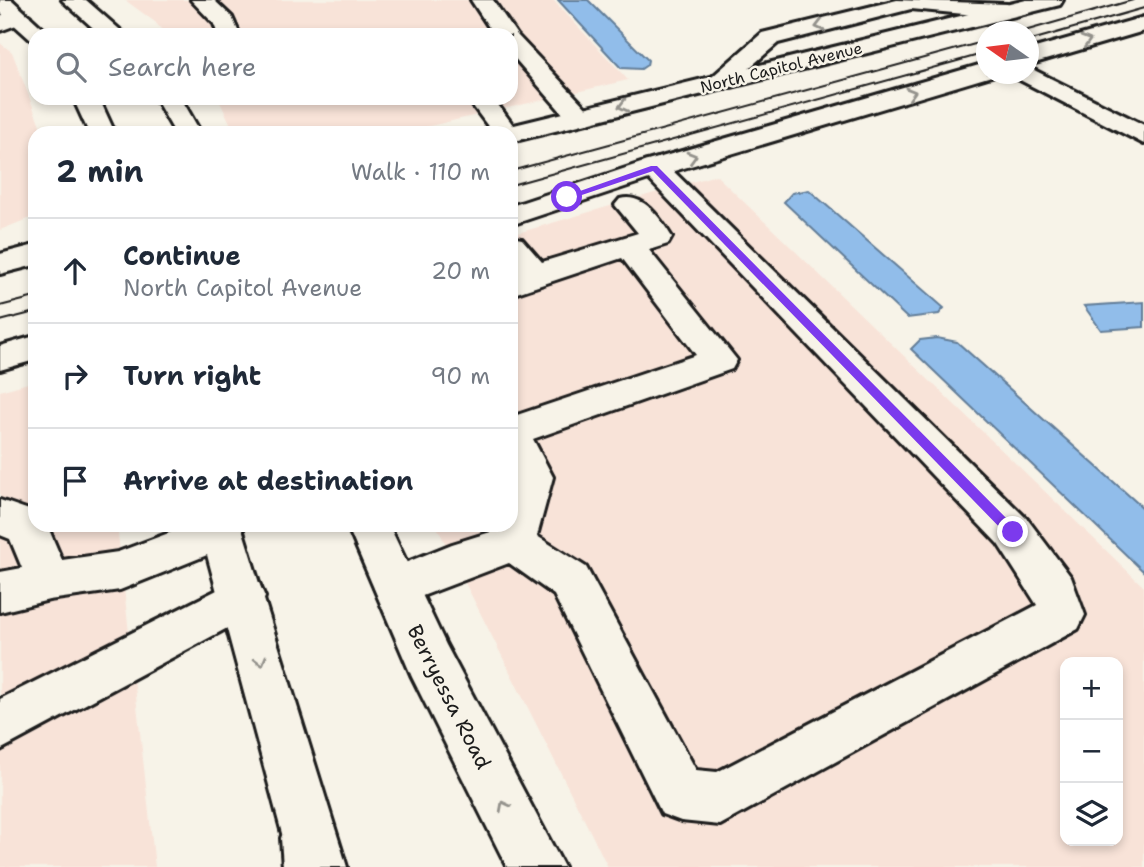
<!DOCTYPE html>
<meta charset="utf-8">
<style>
:root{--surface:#fff;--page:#f2f2f3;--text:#1f2937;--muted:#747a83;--line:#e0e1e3}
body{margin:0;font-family:"Shantell Sans",sans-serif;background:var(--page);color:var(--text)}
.controls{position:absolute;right:21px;bottom:21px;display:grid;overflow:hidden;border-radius:14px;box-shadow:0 4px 10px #0003}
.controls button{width:63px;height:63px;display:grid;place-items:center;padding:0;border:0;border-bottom:2px solid var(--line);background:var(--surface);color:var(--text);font:35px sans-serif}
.compass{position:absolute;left:976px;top:21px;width:63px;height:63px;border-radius:50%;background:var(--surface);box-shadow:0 4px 10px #0003;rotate:284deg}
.stop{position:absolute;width:21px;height:21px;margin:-16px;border:5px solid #7c3aed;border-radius:50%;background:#fff}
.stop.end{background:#7c3aed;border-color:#fff;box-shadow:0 2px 7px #0008}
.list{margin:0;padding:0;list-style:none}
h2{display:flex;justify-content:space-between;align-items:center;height:91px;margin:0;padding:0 28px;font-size:30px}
h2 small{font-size:23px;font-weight:400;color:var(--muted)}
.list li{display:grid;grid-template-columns:46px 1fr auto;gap:21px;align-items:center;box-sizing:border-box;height:105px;padding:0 28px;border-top:2px solid var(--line)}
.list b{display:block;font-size:26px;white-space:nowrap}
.list p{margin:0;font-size:23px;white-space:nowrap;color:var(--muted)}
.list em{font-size:23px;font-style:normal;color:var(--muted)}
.icon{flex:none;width:38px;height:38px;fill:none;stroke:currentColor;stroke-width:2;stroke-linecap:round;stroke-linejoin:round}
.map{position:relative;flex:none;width:1144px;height:867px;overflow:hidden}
.search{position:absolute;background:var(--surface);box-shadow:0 4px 10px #0003;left:28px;top:28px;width:490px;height:77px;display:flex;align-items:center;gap:18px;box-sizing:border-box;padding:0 24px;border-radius:21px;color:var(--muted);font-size:26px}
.panel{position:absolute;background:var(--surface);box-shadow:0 4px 10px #0003;left:28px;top:126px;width:490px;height:406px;border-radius:21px}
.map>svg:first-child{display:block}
.built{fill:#f8e3d8;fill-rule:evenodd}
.water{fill:#91bdea;stroke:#627d98;stroke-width:2}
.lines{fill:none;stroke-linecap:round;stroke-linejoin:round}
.minor-casing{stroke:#1c1c1c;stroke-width:6}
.major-casing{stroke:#1c1c1c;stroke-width:6}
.highway-casing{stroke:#1c1c1c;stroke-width:6}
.minor{fill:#f7f3e8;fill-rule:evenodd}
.major{fill:#f7f3e8;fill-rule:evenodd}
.highway{fill:#f7f3e8;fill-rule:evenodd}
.tram{stroke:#1c1c1c;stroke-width:2}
.oneway{stroke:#94928c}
.route{fill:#7c3aed}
.labels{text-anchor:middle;stroke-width:5;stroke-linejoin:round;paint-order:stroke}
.far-street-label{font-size:16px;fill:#1c1c1c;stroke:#f7f3e8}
.near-street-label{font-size:21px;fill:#1c1c1c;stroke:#f7f3e8}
</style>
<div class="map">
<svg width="1144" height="867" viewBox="0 0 1144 867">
<rect width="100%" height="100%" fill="#f7f3e8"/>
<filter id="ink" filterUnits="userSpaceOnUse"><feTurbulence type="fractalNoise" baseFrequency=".0143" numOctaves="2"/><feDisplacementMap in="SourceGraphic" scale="14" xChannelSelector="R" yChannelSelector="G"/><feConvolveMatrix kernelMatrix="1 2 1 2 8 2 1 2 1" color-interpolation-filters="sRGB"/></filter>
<g filter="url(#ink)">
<path class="built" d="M 125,0 L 553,0 L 628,80 L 400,133 L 235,133 L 218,98 L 511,98 L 511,35 L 166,35 L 155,22 Z
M 0,43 L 12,52 L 43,133 L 35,133 L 35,216 L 0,230 Z
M 716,175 L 1144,587 L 1144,867 L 608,867 L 436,525 L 511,525 L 511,235 ZM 1065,662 L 1118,662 L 1118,841 L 1065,841 Z
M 35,381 L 35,525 L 117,525 L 155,867 L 0,867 L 0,391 Z"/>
<path class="water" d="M 558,0 L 588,0 L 648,60 L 647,65 L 641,69 L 621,68 Z
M 809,190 L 944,308 L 939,314 L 907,318 L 784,202 L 792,193 Z
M 1144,302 L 1144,327 L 1101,330 L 1084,306 Z
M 937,338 L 957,342 L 1144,509 L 1144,572 L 911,349 L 920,340 Z"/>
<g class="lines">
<defs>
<path id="minor" d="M 191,0 L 214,0 L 232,17 L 240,35 L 218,35 L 214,24 Z
M 471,0 L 493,0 L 517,35 L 589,111 L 593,117 L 589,123 L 571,123 L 511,54 L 511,35 L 494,35 Z
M 897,0 L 1007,4 L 1018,11 L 1007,18 L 911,9 L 778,43 L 726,88 L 708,88 L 705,83 L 762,33 Z
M 19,9 L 30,16 L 27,21 L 0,31 L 0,16 Z
M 1028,67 L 1144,125 L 1144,144 L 1018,79 L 1015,74 L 1028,74 Z
M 467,98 L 493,98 L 519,133 L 515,139 L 511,140 L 511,133 L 493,133 Z
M 654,160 L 664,162 L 1028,520 L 1071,577 L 1085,615 L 1078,629 L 720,825 L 681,821 L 662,814 L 554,595 L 509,563 L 396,606 L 380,601 L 374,587 L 380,573 L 452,544 L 497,530 L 498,525 L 511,525 L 511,417 L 696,355 L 622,258 L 511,295 L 511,274 L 516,272 L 511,266 L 511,237 L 522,239 L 542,262 L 638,233 L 615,205 L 620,199 C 644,193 660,218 672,237 L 668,244 L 649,250 L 737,360 L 732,369 L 533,439 L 553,477 L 537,536 L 586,567 L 696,770 L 717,772 L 1037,605 L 998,544 L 644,174 L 640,168 L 644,162 Z
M 0,500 L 35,512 L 35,525 L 47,525 L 62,560 L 118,552 L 190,525 L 240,525 L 243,531 L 237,543 L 120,590 L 49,600 L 0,612 L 0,572 L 22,568 L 10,539 L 0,535 Z
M 243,577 L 259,583 L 265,597 L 259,611 L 0,750 L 0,699 Z"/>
<path id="major" d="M 0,0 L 12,0 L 50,35 L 35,35 L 35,41 L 31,40 L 0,12 Z
M 62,0 L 86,0 L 126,35 L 101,35 Z
M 1026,0 L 1063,0 L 1060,5 L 511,142 L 511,133 L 498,133 L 502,128 Z
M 1144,17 L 1144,31 L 1028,65 L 1028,50 Z
M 986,63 L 986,74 L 995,75 L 664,174 L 511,225 L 511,206 L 644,162 Z
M 73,98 L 99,98 L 115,133 L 89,133 Z
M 155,98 L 181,98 L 201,133 L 175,133 Z
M 35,245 L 35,265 L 0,274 L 0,254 Z
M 35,336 L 35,360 L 0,370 L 0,346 Z
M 199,525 L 241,525 L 347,867 L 291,867 Z
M 347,525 L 389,525 L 446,645 L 564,867 L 507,867 L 412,677 Z"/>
<path id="highway" d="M 308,811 L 327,819 L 335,838 L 339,867 L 283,867 L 281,838 L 289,819 Z"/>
</defs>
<use href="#minor" class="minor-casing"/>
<use href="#major" class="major-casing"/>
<use href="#highway" class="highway-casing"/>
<use href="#minor" class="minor"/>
<use href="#major" class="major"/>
<use href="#highway" class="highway"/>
<path class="tram" d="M 1021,32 L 1133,0
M 1028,41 L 1144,8
M 511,171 L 986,41
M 511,185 L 986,53
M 0,306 L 35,297
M 0,321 L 35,312"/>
</g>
<defs><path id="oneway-chevron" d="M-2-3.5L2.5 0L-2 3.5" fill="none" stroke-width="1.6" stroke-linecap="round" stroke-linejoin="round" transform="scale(1.75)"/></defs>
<g class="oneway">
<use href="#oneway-chevron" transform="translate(820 26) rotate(166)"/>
<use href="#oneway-chevron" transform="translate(1086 41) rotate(-16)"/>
<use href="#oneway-chevron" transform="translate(911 93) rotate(-16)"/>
<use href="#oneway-chevron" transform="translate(623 106) rotate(166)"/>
<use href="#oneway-chevron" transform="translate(692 157) rotate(-16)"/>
<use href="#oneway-chevron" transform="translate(261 661) rotate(75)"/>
<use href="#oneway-chevron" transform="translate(504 806) rotate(-117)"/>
</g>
</g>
<path class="route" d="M 651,166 L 657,166 L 1017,529 L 1017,536 L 1008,536 L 653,171 L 570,199 L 563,197 Z"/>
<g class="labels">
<g class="far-street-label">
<text transform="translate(781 67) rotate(-14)" y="6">North Capitol Avenue</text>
</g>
<g class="near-street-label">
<text transform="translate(449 697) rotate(63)" y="7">Berryessa Road</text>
</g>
</g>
</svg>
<div class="controls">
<button>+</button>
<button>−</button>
<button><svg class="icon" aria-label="layers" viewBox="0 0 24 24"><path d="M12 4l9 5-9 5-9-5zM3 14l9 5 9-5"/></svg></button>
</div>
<svg class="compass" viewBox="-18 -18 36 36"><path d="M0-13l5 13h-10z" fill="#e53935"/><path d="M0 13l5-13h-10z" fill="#747a83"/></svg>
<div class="stop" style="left:567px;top:197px"></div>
<div class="stop end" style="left:1013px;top:532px"></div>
<div class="search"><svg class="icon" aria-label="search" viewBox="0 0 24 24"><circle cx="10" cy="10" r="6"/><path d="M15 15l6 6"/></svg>Search here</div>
<section class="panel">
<h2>2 min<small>Walk · 110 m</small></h2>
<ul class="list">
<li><svg class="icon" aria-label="ahead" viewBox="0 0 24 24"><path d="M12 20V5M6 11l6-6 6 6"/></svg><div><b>Continue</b><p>North Capitol Avenue</p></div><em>20 m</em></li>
<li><svg class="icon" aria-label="right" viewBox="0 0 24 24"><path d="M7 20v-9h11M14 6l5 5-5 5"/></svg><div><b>Turn right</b></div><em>90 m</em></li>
<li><svg class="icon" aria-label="arrive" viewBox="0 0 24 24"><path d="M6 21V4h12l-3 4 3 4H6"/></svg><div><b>Arrive at destination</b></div></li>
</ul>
</section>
</div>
